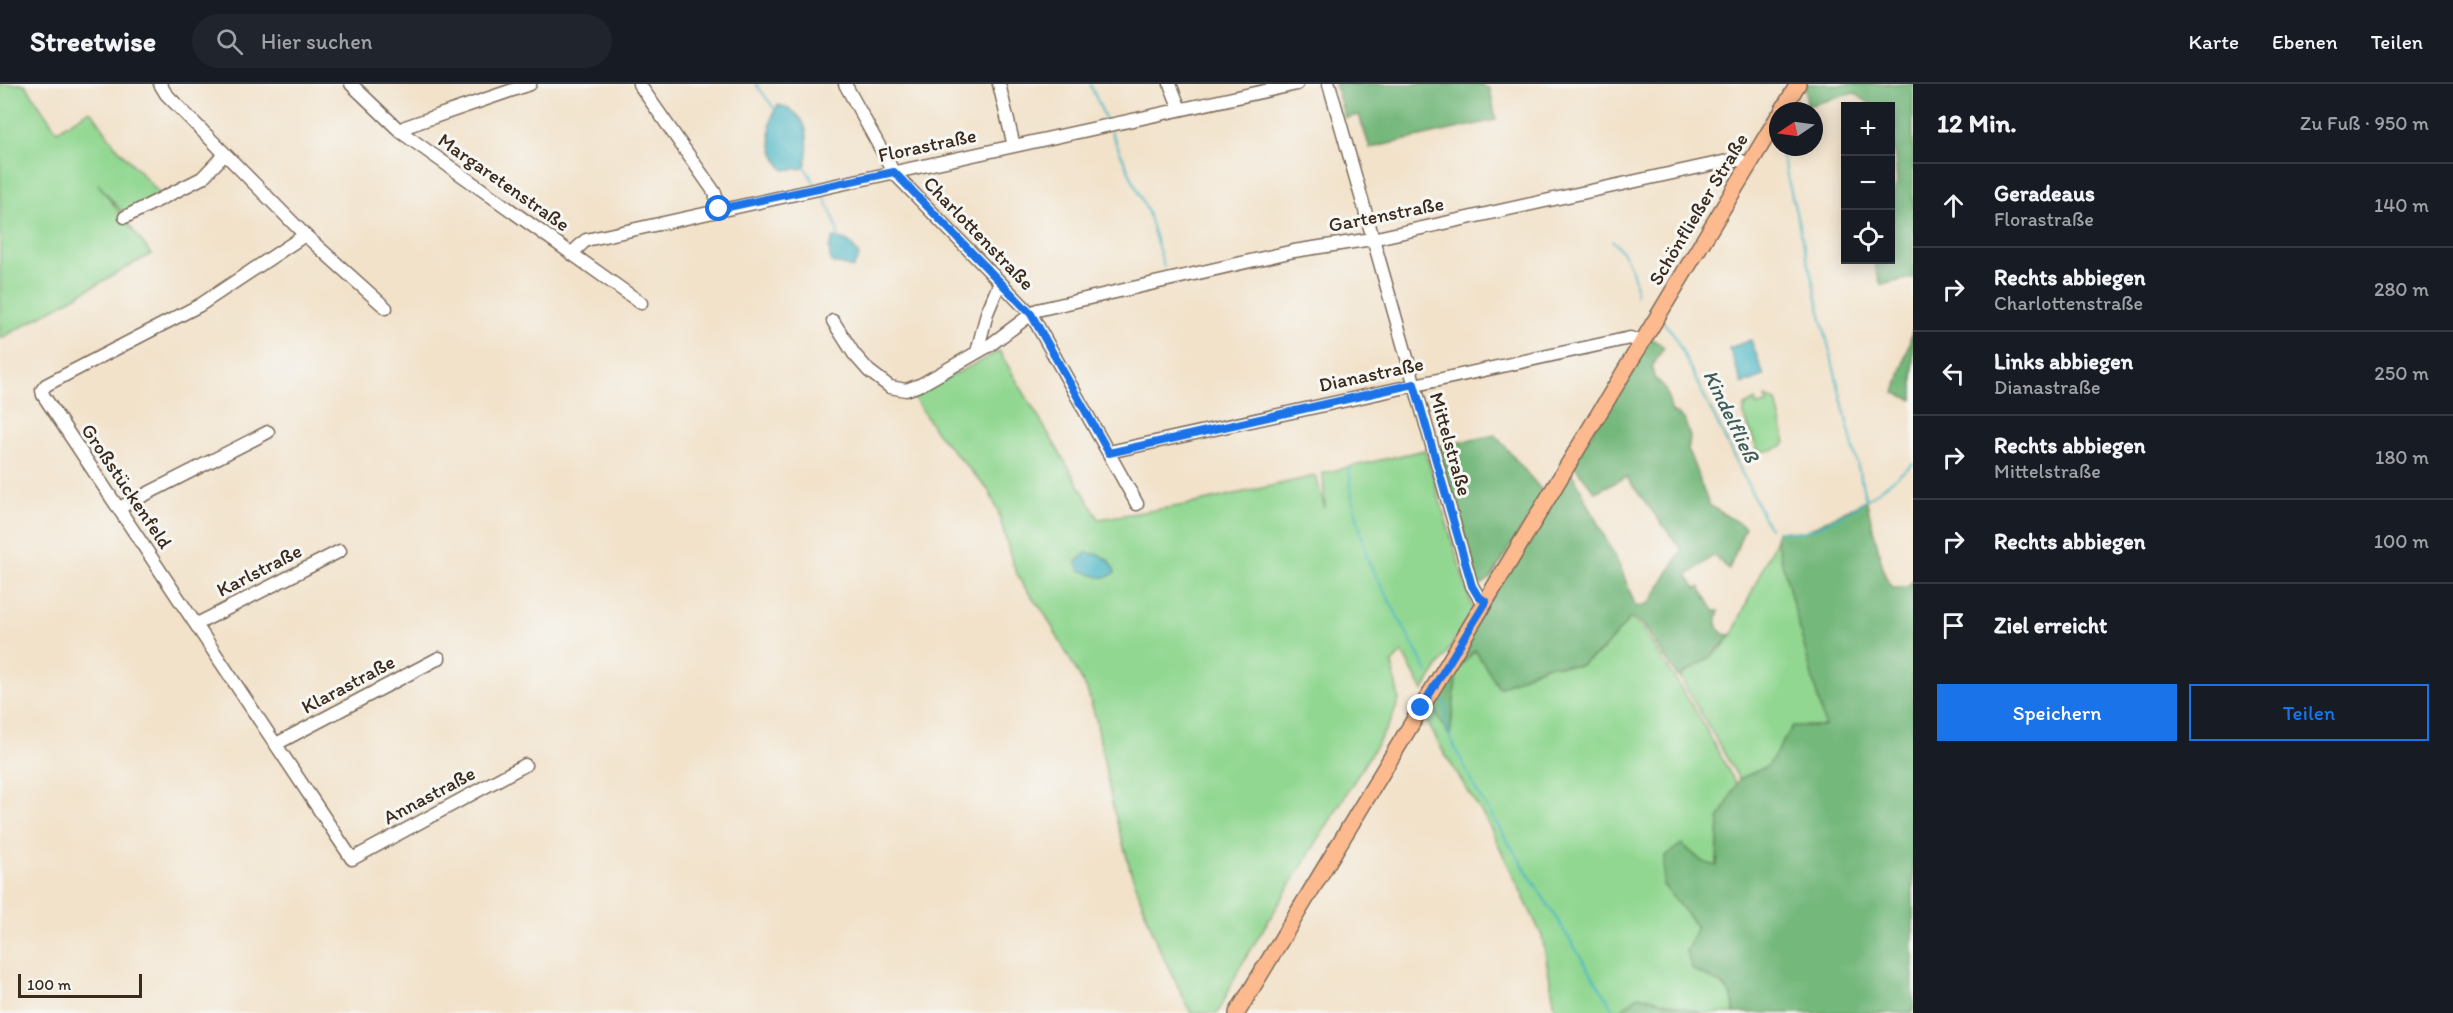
<!DOCTYPE html>
<html lang="de">
<meta charset="utf-8">
<style>
:root{--surface:#171b24;--page:#20242c;--text:#f1f3f6;--muted:#9ea1a6;--line:#363941;--accent:#1a73e8}
body{margin:0;font-family:Itim,sans-serif;background:var(--page);color:var(--text)}
.controls{position:absolute;right:18px;top:18px;display:grid;overflow:hidden;border-radius:0px;box-shadow:0 3px 15px #0003}
.controls button{width:54px;height:54px;display:grid;place-items:center;padding:0;border:0;border-bottom:2px solid var(--line);background:var(--surface);color:var(--text);font:30px sans-serif}
.compass{position:absolute;left:1769px;top:18px;width:54px;height:54px;border-radius:50%;background:var(--surface);box-shadow:0 3px 15px #0003;rotate:257deg}
.scale{position:absolute;left:18px;bottom:15px;width:124px;box-sizing:border-box;padding-left:6px;border:3px solid #3b2a1e;border-top:0;font-size:16px;line-height:21px;white-space:nowrap;color:#3b2a1e;-webkit-text-stroke:4px #f6f6f2;paint-order:stroke}
.stop{position:absolute;width:18px;height:18px;margin:-14px;border:4px solid #1a73e8;border-radius:50%;background:#fff}
.stop.end{background:#1a73e8;border-color:#fff;box-shadow:0 2px 6px #0008}
.list{margin:0;padding:0;list-style:none}
h2{display:flex;justify-content:space-between;align-items:center;height:78px;margin:0;padding:0 24px;font-size:26px}
h2 small{font-size:20px;font-weight:400;color:var(--muted)}
.list li{display:grid;grid-template-columns:39px 1fr auto;gap:18px;align-items:center;box-sizing:border-box;height:84px;padding:0 24px;border-top:2px solid var(--line)}
.list b{display:block;font-size:22px;white-space:nowrap}
.list p{margin:0;font-size:20px;white-space:nowrap;color:var(--muted)}
.list em{font-size:20px;font-style:normal;color:var(--muted)}
.actions{display:flex;gap:12px;padding:18px 24px}
.actions a{flex:1;padding:14px 0;border:2px solid var(--accent);border-radius:0px;text-align:center;font-size:21px;color:var(--accent)}
.actions .main{background:var(--accent);color:#fff}
.icon{flex:none;width:33px;height:33px;fill:none;stroke:currentColor;stroke-width:2;stroke-linecap:round;stroke-linejoin:round}
.map{position:relative;flex:none;width:1913px;height:929px;overflow:hidden}
header{display:flex;align-items:center;gap:36px;box-sizing:border-box;height:84px;padding:0 30px;background:var(--surface);border-bottom:2px solid var(--line)}
header strong{font-size:28px}
nav{display:flex;gap:33px;margin-inline-start:auto;font-size:21px}
.search{width:420px;height:54px;background:var(--page);display:flex;align-items:center;gap:15px;box-sizing:border-box;padding:0 21px;border-radius:33px;color:var(--muted);font-size:22px}
main{display:flex}
aside{flex:1;background:var(--surface)}
.map>svg:first-child{display:block}
.green{fill:#91d791;stroke:#668058;stroke-width:1.5}
.forest{fill:#74b87b;stroke:#58714c;stroke-width:1.5}
.water{fill:#49b6c4;stroke:#427071;stroke-width:1.5}
.lines{fill:none;stroke-linecap:round;stroke-linejoin:round}
.stream{stroke:#49b6c4;stroke-width:2}
.minor-casing{stroke:#7b6a5a;stroke-width:15}
.major-casing{stroke:#7b6a5a;stroke-width:18}
.minor{stroke:#fff;stroke-width:12}
.major{stroke:#fcba8e;stroke-width:15}
.route{stroke:#1a73e8;stroke-width:8}
.labels{text-anchor:middle;stroke-width:6;stroke-linejoin:round;paint-order:stroke}
.street-label{font-size:20px;fill:#3b2a1e;stroke:#f6f6f2}
.water-label{font-size:21px;font-style:italic;fill:#405b58;stroke:#f6f6f2}
</style>
<header>
<strong>Streetwise</strong>
<div class="search"><svg class="icon" aria-label="search" viewBox="0 0 24 24"><circle cx="10" cy="10" r="6"/><path d="M15 15l6 6"/></svg>Hier suchen</div>
<nav><a>Karte</a><a>Ebenen</a><a>Teilen</a></nav>
</header>
<main>
<div class="map">
<svg width="1913" height="929" viewBox="0 0 1913 929">
<rect width="100%" height="100%" fill="#f6f6f2"/>
<filter id="ink" filterUnits="userSpaceOnUse"><feTurbulence type="fractalNoise" baseFrequency=".0167" numOctaves="2"/><feDisplacementMap in="SourceGraphic" scale="12" xChannelSelector="R" yChannelSelector="G"/><feConvolveMatrix kernelMatrix="1 2 1 2 8 2 1 2 1" color-interpolation-filters="sRGB"/></filter>
<filter id="wash" filterUnits="userSpaceOnUse"><feTurbulence type="fractalNoise" baseFrequency=".008" numOctaves="4" result="noise"/><feDisplacementMap in="SourceGraphic" scale="24" xChannelSelector="R" yChannelSelector="G"/><feGaussianBlur stdDeviation="1.35" result="paint"/><feColorMatrix in="noise" values="0 0 0 0 0 0 0 0 0 0 0 0 0 0 0 0 0 1.4 0 .05"/><feComposite in="paint" operator="in"/></filter>
<g filter="url(#wash)">
<rect width="100%" height="100%" fill="#f2e2ca"/>
<path class="green" d="M 0,0 L 25,0 L 57,47 L 88,27 L 93,29 L 114,60 L 161,111 L 124,130 L 98,100 L 151,170 L 0,255 Z
M 999,267 L 1099,435 L 1186,421 L 1316,392 L 1325,425 L 1323,389 L 1425,366 L 1473,527 L 1423,607 L 1402,568 L 1392,579 L 1399,616 L 1391,637 L 1240,883 L 1218,929 L 1191,929 L 1157,860 L 1131,788 L 1112,720 L 1096,635 L 1087,606 L 1043,527 L 1022,500 L 1013,481 L 998,427 L 989,407 L 936,348 L 910,308 L 923,307 Z
M 1765,313 L 1776,317 L 1786,359 C 1779,365 1768,368 1758,367 L 1744,331 L 1744,323 L 1755,316 L 1757,322 L 1767,320 Z
M 1776,455 L 1826,642 L 1821,642 L 1768,682 L 1739,695 L 1680,593 L 1720,566 L 1732,551 Z
M 1630,534 L 1641,543 L 1694,624 L 1737,702 L 1719,736 L 1717,783 L 1703,778 L 1663,801 L 1697,843 L 1686,868 L 1693,886 C 1714,896 1736,902 1734,929 L 1702,929 L 1639,911 L 1618,929 L 1556,929 L 1542,852 L 1487,737 L 1444,669 L 1423,630 L 1428,616 L 1450,652 L 1457,586 L 1475,566 L 1499,604 L 1548,581 L 1579,582 L 1602,567 Z"/>
<path class="forest" d="M 1335,0 L 1480,0 L 1490,5 L 1496,36 L 1370,64 L 1359,31 L 1345,34 Z
M 1805,0 L 1913,0 L 1913,197 L 1912,194 L 1881,201 L 1873,176 L 1890,176 L 1891,117 L 1897,98 L 1894,65 L 1891,53 L 1890,22 L 1873,22 L 1854,9 L 1807,22 Z
M 1913,245 L 1913,316 L 1895,309 Z
M 1648,252 L 1664,263 L 1652,283 L 1654,294 C 1668,303 1667,313 1672,328 L 1684,335 L 1690,353 L 1688,366 L 1709,421 L 1745,443 L 1729,486 L 1714,471 L 1687,492 L 1696,504 L 1700,503 L 1714,527 L 1719,527 C 1715,537 1716,542 1723,550 L 1732,551 L 1707,576 L 1678,593 L 1643,541 L 1637,536 L 1630,534 L 1602,567 L 1579,582 L 1547,581 L 1499,604 L 1475,566 L 1457,586 L 1450,653 L 1428,616 L 1569,389 L 1574,392 L 1621,485 L 1636,523 L 1650,519 L 1682,466 L 1626,393 L 1595,408 L 1573,380 Z
M 1495,351 L 1544,409 L 1491,494 L 1483,500 L 1474,499 L 1437,363 Z
M 1866,416 L 1885,492 L 1893,504 L 1907,503 L 1913,497 L 1913,929 L 1734,929 C 1736,902 1714,896 1693,886 L 1686,868 L 1697,843 L 1663,801 L 1665,772 L 1682,760 L 1703,778 L 1717,782 L 1719,736 L 1739,695 L 1768,682 L 1793,642 L 1825,642 L 1776,455 L 1777,447 L 1804,448 Z
M 1639,911 L 1702,929 L 1618,929 Z"/>
<path class="water" d="M 778,21 C 811,29 810,57 805,84 L 784,86 C 769,69 765,39 778,21 Z
M 833,154 C 848,156 853,159 859,173 L 853,184 L 831,178 L 829,164 Z
M 1751,256 L 1764,292 L 1742,300 L 1729,264 Z
M 1086,469 C 1101,470 1111,474 1115,488 C 1104,499 1093,490 1080,486 L 1076,478 Z"/>
<g class="lines">
<path class="stream" d="M 756,0 L 776,27
M 1090,0 L 1106,36
M 1111,48 L 1148,129 L 1164,183
M 1781,67 L 1866,416
M 804,82 L 815,100
M 823,111 L 835,137 L 839,155
M 1612,156 C 1627,172 1636,188 1636,210
M 1663,238 L 1673,249 L 1769,444
M 1349,384 L 1352,413 L 1368,477 L 1428,589
M 1777,447 C 1786,448 1797,450 1805,447 C 1846,436 1881,405 1913,380
M 1438,608 L 1447,624 L 1445,632 L 1450,653 L 1478,710 L 1616,929"/>
</g>
</g>
<g filter="url(#ink)">
<g class="lines">
<defs>
<path id="minor" d="M 160,0 L 166,10 L 305,151 L 200,221 L 46,301 L 42,306 L 43,311 L 352,775 L 525,681
M 351,0 L 401,48 L 641,219
M 639,0 L 715,109 L 719,125
M 845,0 L 894,89 L 1031,230 L 1137,420
M 999,0 L 1014,62
M 1170,0 L 1180,25
M 1329,0 L 1472,502 L 1478,512 L 1486,518
M 401,48 L 405,43 L 530,0
M 125,133 L 202,94 L 225,70
M 305,151 L 386,224
M 571,170 L 586,156 L 1297,0
M 833,237 L 854,270 L 869,287 L 890,303 L 906,306 L 922,300 L 990,261 L 1037,226 L 1294,167 L 1372,155 L 1732,76 L 1737,75 L 1750,81
M 977,268 L 987,229 L 1000,198
M 1109,368 L 1630,254 L 1641,258
M 119,424 L 268,348
M 197,540 L 340,467
M 276,660 L 439,574"/>
<path id="major" d="M 1782,27 L 1798,0
M 1237,929 L 1778,33"/>
</defs>
<use href="#minor" class="minor-casing"/>
<use href="#major" class="major-casing"/>
<use href="#minor" class="minor"/>
<use href="#major" class="major"/>
</g>
</g>
<g class="lines" filter="url(#ink)">
<path class="route" d="M 719,125 L 894,88 L 1031,230 L 1109,369 L 1414,300 L 1472,502 L 1478,512 L 1486,518 L 1421,624"/>
</g>
<g class="labels">
<g class="street-label">
<text transform="translate(927 61) rotate(-12)" y="7">Florastraße</text>
<text transform="translate(504 98) rotate(35)" y="7">Margaretenstraße</text>
<text transform="translate(1698 125) rotate(-59)" y="7">Schönfließer Straße</text>
<text transform="translate(1386 130) rotate(-11)" y="7">Gartenstraße</text>
<text transform="translate(979 149) rotate(46)" y="7">Charlottenstraße</text>
<text transform="translate(1371 290) rotate(-12)" y="7">Dianastraße</text>
<text transform="translate(1451 360) rotate(74)" y="7">Mittelstraße</text>
<text transform="translate(127 402) rotate(56)" y="7">Großstückenfeld</text>
<text transform="translate(259 486) rotate(-27)" y="7">Karlstraße</text>
<text transform="translate(348 600) rotate(-28)" y="7">Klarastraße</text>
<text transform="translate(429 711) rotate(-28)" y="7">Annastraße</text>
</g>
<g class="water-label">
<text transform="translate(1731 332) rotate(64)" y="7">Kindelfließ</text>
</g>
</g>
</svg>
<div class="controls">
<button>+</button>
<button>−</button>
<button><svg class="icon" aria-label="locate" viewBox="0 0 24 24"><circle cx="12" cy="12" r="6"/><path d="M12 2v4M12 18v4M2 12h4M18 12h4"/></svg></button>
</div>
<svg class="compass" viewBox="-18 -18 36 36"><path d="M0-13l5 13h-10z" fill="#e53935"/><path d="M0 13l5-13h-10z" fill="#9ea1a6"/></svg>
<div class="scale">100 m</div>
<div class="stop" style="left:719px;top:125px"></div>
<div class="stop end" style="left:1421px;top:624px"></div>
</div>
<aside>
<h2>12 Min.<small>Zu Fuß · 950 m</small></h2>
<ul class="list">
<li><svg class="icon" aria-label="ahead" viewBox="0 0 24 24"><path d="M12 20V5M6 11l6-6 6 6"/></svg><div><b>Geradeaus</b><p>Florastraße</p></div><em>140 m</em></li>
<li><svg class="icon" aria-label="right" viewBox="0 0 24 24"><path d="M7 20v-9h11M14 6l5 5-5 5"/></svg><div><b>Rechts abbiegen</b><p>Charlottenstraße</p></div><em>280 m</em></li>
<li><svg class="icon" aria-label="left" viewBox="0 0 24 24"><path d="M17 20v-9H6M10 6l-5 5 5 5"/></svg><div><b>Links abbiegen</b><p>Dianastraße</p></div><em>250 m</em></li>
<li><svg class="icon" aria-label="right" viewBox="0 0 24 24"><path d="M7 20v-9h11M14 6l5 5-5 5"/></svg><div><b>Rechts abbiegen</b><p>Mittelstraße</p></div><em>180 m</em></li>
<li><svg class="icon" aria-label="right" viewBox="0 0 24 24"><path d="M7 20v-9h11M14 6l5 5-5 5"/></svg><div><b>Rechts abbiegen</b></div><em>100 m</em></li>
<li><svg class="icon" aria-label="arrive" viewBox="0 0 24 24"><path d="M6 21V4h12l-3 4 3 4H6"/></svg><div><b>Ziel erreicht</b></div></li>
</ul>
<div class="actions"><a class="main">Speichern</a><a>Teilen</a></div>
</aside>
</main>
